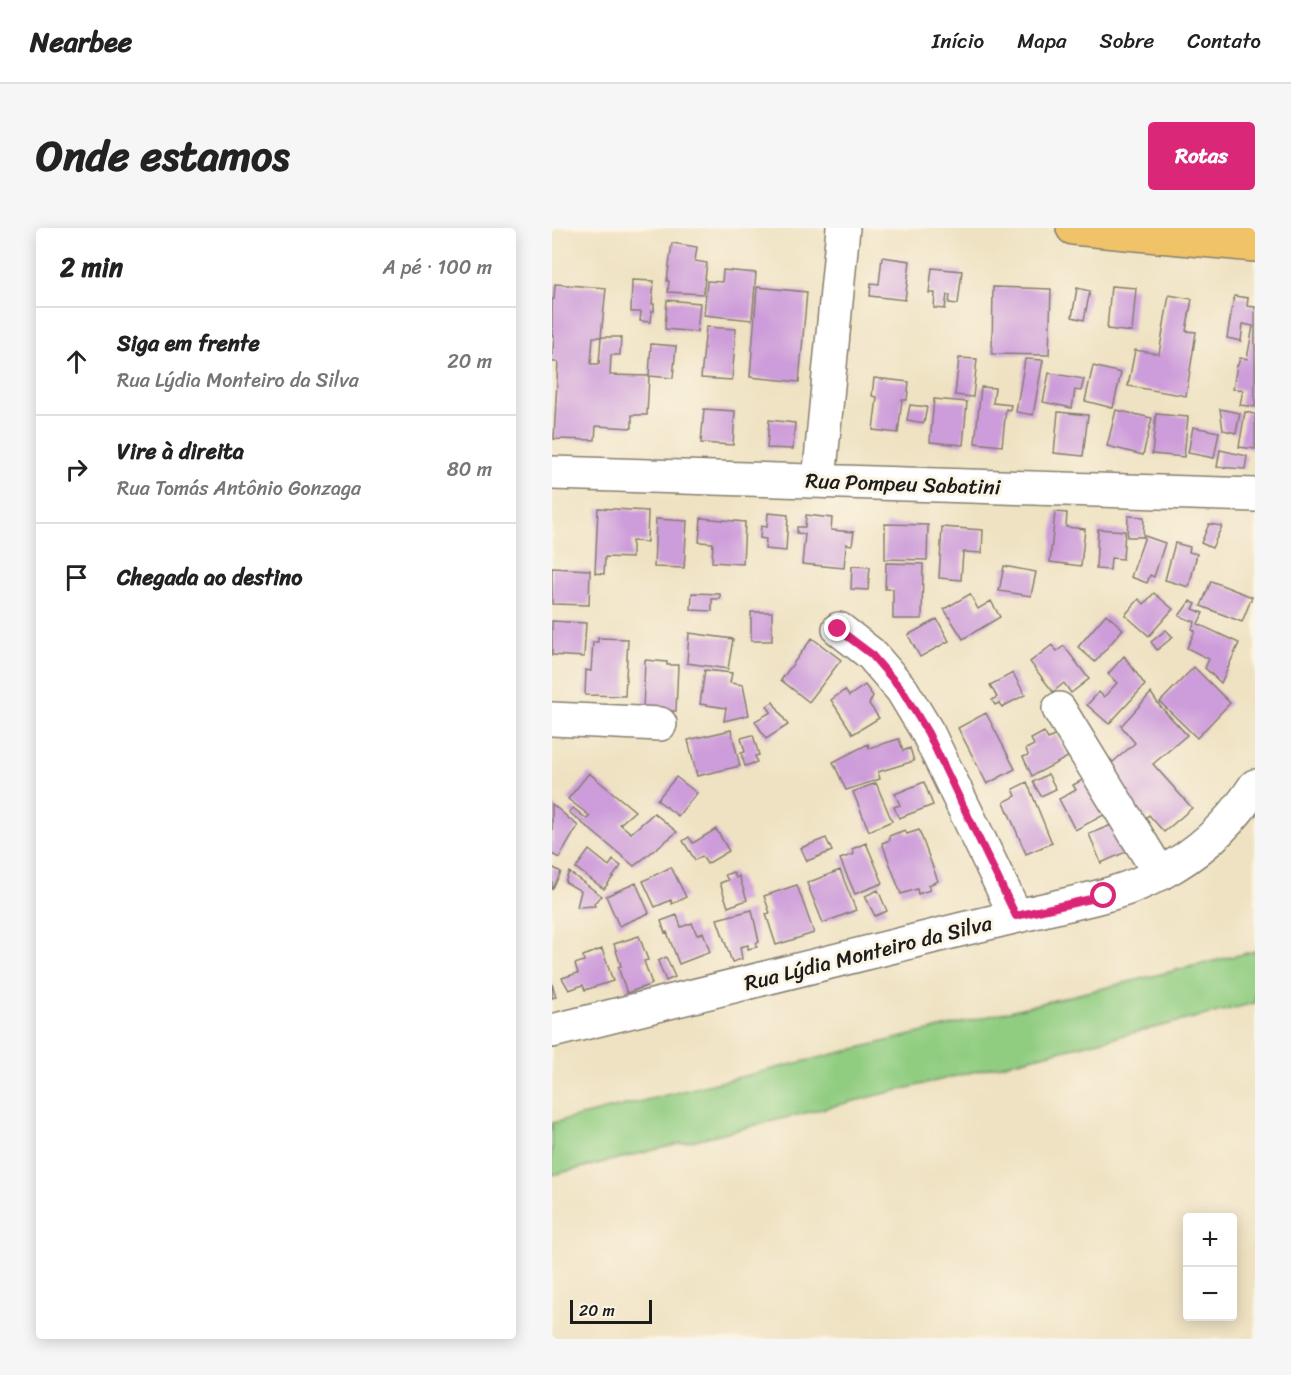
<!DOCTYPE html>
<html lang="pt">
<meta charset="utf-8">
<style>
:root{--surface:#fff;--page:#f6f6f6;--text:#222;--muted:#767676;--line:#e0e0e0;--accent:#db2777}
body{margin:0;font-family:Sriracha,sans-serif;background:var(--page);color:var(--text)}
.controls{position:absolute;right:18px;bottom:18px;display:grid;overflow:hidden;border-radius:6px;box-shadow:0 3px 15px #0003}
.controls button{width:54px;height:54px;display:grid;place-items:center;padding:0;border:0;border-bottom:2px solid var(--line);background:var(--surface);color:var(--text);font:30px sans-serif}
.scale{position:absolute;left:18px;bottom:15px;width:82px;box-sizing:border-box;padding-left:6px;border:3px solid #1c1c1c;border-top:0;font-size:16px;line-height:21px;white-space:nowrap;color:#1c1c1c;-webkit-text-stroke:4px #fcf5e5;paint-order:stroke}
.stop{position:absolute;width:18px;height:18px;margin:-14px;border:4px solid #db2777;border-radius:50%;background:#fff}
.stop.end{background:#db2777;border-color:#fff;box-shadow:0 2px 6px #0008}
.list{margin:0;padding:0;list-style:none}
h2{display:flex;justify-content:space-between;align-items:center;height:78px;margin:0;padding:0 24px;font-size:26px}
h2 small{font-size:20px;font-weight:400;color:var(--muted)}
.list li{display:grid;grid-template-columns:39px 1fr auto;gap:18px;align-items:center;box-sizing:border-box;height:108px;padding:0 24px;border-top:2px solid var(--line)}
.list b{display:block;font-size:22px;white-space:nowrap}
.list p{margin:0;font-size:20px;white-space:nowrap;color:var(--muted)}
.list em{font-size:20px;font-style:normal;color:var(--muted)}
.icon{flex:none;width:33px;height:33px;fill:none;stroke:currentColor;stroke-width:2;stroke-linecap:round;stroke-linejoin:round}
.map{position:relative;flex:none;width:703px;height:1111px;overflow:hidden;border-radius:6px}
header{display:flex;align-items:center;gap:36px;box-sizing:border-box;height:84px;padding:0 30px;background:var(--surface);border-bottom:2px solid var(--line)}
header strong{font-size:28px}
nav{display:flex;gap:33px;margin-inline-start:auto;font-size:21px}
.intro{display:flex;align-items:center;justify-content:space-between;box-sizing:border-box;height:144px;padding:0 36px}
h1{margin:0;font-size:42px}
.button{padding:15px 27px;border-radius:6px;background:var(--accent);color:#fff;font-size:21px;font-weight:700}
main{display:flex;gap:36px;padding:0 36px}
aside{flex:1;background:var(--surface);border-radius:6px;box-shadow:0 3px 15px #0003}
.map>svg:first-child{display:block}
.green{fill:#91cd81;stroke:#56744e;stroke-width:1.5}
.building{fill:#cd9cda;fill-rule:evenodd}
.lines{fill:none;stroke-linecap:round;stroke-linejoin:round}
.minor-casing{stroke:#867f6f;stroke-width:36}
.major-casing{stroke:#867f6f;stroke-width:36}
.minor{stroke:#fff;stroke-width:33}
.major{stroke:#f1c369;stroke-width:33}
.route{stroke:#db2777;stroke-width:8}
.labels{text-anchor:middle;stroke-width:6;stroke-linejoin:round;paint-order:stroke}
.street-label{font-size:21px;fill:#1c1c1c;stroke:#fcf5e5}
</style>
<header>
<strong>Nearbee</strong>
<nav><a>Início</a><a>Mapa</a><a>Sobre</a><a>Contato</a></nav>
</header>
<div class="intro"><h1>Onde estamos</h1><a class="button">Rotas</a></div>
<main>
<aside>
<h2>2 min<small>A pé · 100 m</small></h2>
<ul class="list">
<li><svg class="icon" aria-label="ahead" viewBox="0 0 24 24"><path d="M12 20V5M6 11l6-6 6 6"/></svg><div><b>Siga em frente</b><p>Rua Lýdia Monteiro da Silva</p></div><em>20 m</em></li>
<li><svg class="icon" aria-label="right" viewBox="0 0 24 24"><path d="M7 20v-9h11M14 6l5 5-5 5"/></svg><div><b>Vire à direita</b><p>Rua Tomás Antônio Gonzaga</p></div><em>80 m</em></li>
<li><svg class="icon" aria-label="arrive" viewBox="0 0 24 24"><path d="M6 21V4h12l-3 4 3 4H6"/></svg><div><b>Chegada ao destino</b></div></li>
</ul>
</aside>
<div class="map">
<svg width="703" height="1111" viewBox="0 0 703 1111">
<rect width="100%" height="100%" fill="#fcf5e5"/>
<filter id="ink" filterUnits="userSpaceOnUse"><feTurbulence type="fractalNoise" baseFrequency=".0167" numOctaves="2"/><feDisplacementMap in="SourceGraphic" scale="12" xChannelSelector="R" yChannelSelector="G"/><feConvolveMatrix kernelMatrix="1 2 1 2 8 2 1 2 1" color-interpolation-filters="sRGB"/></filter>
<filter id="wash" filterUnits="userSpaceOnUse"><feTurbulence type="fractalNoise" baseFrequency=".008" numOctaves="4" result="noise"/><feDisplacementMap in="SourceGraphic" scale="24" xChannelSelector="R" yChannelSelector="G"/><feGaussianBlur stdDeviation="1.35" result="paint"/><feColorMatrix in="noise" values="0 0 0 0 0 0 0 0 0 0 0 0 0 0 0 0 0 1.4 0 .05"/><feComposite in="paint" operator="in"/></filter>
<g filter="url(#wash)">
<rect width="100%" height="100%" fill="#efe2c2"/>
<path class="green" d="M 703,723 L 703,775 L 0,947 L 0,895 Z"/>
<g id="blocks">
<path class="building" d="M 120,15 L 145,19 L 143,33 L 155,35 L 151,66 L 116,64 L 117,53 L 115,53 Z
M 330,29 L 358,33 L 353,72 L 318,68 L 319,55 L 327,56 Z
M 380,40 L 410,43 L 406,76 L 397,75 L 398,67 L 395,67 L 393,81 L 382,80 L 383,65 L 377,65 Z
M 171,42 L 204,45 L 200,92 L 152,87 L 155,53 L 170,54 Z
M 80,52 L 102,53 L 100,76 L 102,76 L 102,83 L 100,83 L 99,94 L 88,93 L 89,84 L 79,84 Z
M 3,56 L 54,60 L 49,109 L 69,109 L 68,127 L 59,127 L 58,147 L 97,148 L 95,187 L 80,187 L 80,200 L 44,198 L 43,212 L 2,211 L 6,134 L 0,134 L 2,108 L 0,108 L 0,71 L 2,71 ZM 41,109 L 49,109 L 47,136 L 39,136 Z
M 559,58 L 584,60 L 580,104 L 555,101 Z
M 205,59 L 255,64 L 247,154 L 198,149 Z
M 441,59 L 499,61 L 497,127 L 440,126 Z
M 525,60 L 538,63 L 532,92 L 520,89 Z
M 617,67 L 640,71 L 634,103 L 644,104 L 634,168 L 576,158 L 583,122 L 607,126 Z
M 682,68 L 696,70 L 695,78 L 703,79 L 703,179 L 688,177 L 691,162 L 681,161 L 685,137 L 686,137 L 688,130 L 695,131 L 701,98 L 691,96 L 689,113 L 675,110 Z
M 115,72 L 148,75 L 145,104 L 113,101 Z
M 154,99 L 184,101 L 180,152 L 149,150 Z
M 99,116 L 124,118 L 121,150 L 97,148 Z
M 407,130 L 425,131 L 421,169 L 403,167 Z
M 473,131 L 491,132 L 481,187 L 464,184 Z
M 541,138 L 569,145 L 561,180 L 533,173 Z
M 497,145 L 532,151 L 529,163 L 523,162 L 520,180 L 491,174 Z
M 322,150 L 357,154 L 355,172 L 350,172 L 346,205 L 321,202 L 325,169 L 320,168 Z
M 429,159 L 443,160 L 441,175 L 459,177 L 458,182 L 454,181 L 450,218 L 423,215 Z
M 382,171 L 415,174 L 411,217 L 378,214 Z
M 358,177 L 375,179 L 372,195 L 355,192 Z
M 152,181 L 183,183 L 181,217 L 149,215 Z
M 668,181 L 688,185 L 684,205 L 671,202 Z
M 564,182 L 600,190 L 591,227 L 555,218 Z
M 506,184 L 536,187 L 531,228 L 502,225 Z
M 693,184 L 703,186 L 703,221 L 687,219 Z
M 604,186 L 636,189 L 632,229 L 600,226 Z
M 217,192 L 243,195 L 241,221 L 215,220 Z
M 641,199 L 667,204 L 662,230 L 636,225 Z
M 668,222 L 695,228 L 693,241 L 665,239 Z
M 46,280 L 96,283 L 95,314 L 80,313 L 80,330 L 53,329 L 52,346 L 43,345 Z
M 503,284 L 515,285 L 514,299 L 533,301 L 529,338 L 498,334 Z
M 216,285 L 236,287 L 234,323 L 213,321 L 214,311 L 208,310 L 209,298 L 215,299 Z
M 254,287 L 280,290 L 279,302 L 302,304 L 300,317 L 294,316 L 292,340 L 250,336 L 253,306 L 245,305 L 245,299 L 253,299 Z
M 576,288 L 592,289 L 591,309 L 575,309 Z
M 149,290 L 193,294 L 191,336 L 160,334 L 161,315 L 147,314 Z
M 104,291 L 135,293 L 132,340 L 102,339 Z
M 333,296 L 376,297 L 375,332 L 333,331 Z
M 657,296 L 670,298 L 660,320 L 649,315 Z
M 390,299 L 431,302 L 430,325 L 411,324 L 409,352 L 387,350 Z
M 546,301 L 573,303 L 571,331 L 559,330 L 558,342 L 544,341 Z
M 593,308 L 613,315 L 602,349 L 598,347 L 595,355 L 579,349 Z
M 623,315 L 638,319 L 637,324 L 645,326 L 637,359 L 613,352 Z
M 334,335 L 371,336 L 370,391 L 341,391 L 341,361 L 333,361 Z
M 300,338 L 318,339 L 316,362 L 299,361 Z
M 452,338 L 484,344 L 479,368 L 447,363 Z
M 0,340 L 38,342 L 37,377 L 0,376 Z
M 659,353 L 700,369 L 690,394 L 649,378 Z
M 140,365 L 168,366 L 168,371 L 160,371 L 160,383 L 139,382 Z
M 602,365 L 621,381 L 597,408 L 573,387 L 587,371 L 592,376 Z
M 418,366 L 426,381 L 439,373 L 448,389 L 411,411 L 392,381 Z
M 638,373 L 644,376 L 641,381 L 651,385 L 646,396 L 687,415 L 669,455 L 653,440 L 657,431 L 635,420 L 643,403 L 640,401 L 643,394 L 627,388 Z
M 199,384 L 220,384 L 220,413 L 199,413 Z
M 554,386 L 571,401 L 543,434 L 526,419 Z
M 385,391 L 397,413 L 368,429 L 356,407 Z
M 0,393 L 34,395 L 32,429 L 0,427 Z
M 614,402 L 621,409 L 605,422 L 599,414 Z
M 137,405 L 181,411 L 176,441 L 135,435 Z
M 46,410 L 76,411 L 73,468 L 33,467 L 34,442 L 39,443 L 41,414 L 46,414 Z
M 260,410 L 289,432 L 257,474 L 229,452 Z
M 500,417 L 505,423 L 512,418 L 537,451 L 519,465 L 512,455 L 501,464 L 478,434 Z
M 572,428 L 593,457 L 557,496 L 535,477 L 547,464 L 552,469 L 565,455 L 556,446 Z
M 93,432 L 115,434 L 115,437 L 126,437 L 124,483 L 91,482 Z
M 642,439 L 678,475 L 645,510 L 608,474 Z
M 153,442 L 180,445 L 178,455 L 191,457 L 197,487 L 172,493 L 174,480 L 148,476 Z
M 461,445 L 473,467 L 450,479 L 447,475 L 443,477 L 440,472 L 445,469 L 438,457 Z
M 313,457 L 321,468 L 317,476 L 327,490 L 301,506 L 279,472 L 293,462 L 297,468 Z
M 599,465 L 607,477 L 635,507 L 601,536 L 640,580 L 612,604 L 597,587 L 587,595 L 549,521 L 561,534 L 583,515 L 569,498 Z
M 221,474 L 236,497 L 214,511 L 203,493 L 219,484 L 215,478 Z
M 434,485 L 463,541 L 435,556 L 406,500 Z
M 179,502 L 188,538 L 145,548 L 136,512 Z
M 492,504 L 496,511 L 504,507 L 516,529 L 480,548 L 471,529 L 476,527 L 474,521 L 482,517 L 479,511 Z
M 201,507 L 207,527 L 203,528 L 205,534 L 193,538 L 189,525 L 193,524 L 189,510 Z
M 347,511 L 351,523 L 358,520 L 362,533 L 326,544 L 328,551 L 294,562 L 281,534 L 316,516 L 317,520 Z
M 37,545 L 83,583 L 68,596 L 79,605 L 102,585 L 125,604 L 82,638 L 17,584 L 21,580 L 35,591 L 38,588 L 16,571 Z
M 496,546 L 504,561 L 489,568 L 481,554 Z
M 124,549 L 145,565 L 126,588 L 105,572 Z
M 534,550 L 552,587 L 523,602 L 507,571 L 524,562 L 521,557 Z
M 372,554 L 381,577 L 347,590 L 342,579 L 348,577 L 343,566 Z
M 475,554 L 500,615 L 474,626 L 452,574 L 464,568 L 461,561 Z
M 324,555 L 340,593 L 317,603 L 301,564 Z
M 0,576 L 26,598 L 7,630 L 0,626 Z
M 567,594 L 583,620 L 549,635 L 537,606 Z
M 164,601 L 177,623 L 155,636 L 150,628 L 143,632 L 131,613 L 137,609 L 141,615 Z
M 353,602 L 355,606 L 367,602 L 386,653 L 376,657 L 378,662 L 366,666 L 365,661 L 349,666 L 330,615 L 338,612 L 337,608 Z
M 274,610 L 280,623 L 255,633 L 249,620 Z
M 314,615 L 331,655 L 303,666 L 288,631 L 302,626 L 300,621 Z
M 37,622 L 57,638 L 61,632 L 69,638 L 52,661 L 24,640 Z
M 0,639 L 9,644 L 0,662 Z
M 119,639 L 134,669 L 120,676 L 119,672 L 103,679 L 91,653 Z
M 288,642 L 304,682 L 271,695 L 255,655 Z
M 17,644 L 50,668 L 42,675 L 43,678 L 25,679 L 29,663 L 13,654 Z
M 181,644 L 184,650 L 187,648 L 195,672 L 176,679 L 168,655 L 176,652 L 173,647 Z
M 84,655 L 97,685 L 67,698 L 54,668 Z
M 245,657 L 262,705 L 224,717 L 214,686 L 218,685 L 212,668 Z
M 326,662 L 335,683 L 323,688 L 313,668 Z
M 200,682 L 207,714 L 204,715 L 205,719 L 196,721 L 196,717 L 188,719 L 190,731 L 180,734 L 165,691 Z
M 125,687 L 129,699 L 140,695 L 145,707 L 151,704 L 158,724 L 127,736 L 115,704 L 113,705 L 109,693 Z
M 87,708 L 96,732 L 92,733 L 100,756 L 75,765 L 66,739 L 69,738 L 62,716 Z
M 50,721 L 61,753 L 33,762 L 31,757 L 17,762 L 10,750 L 26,745 L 23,736 L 32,733 L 31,728 Z
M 114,729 L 123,749 L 114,753 L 106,733 Z
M 0,756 L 4,769 L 0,770 Z"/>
</g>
</g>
<g filter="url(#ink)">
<use href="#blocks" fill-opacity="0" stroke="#867f6f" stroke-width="1.5"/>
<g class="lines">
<defs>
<path id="minor" d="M 0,245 L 703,267
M 267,253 L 291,0
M 287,401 L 319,426 L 350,462 L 376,505 L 464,688
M 507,481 L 608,646
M 0,491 L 108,496
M 0,803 C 137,769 274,735 411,701 C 442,694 473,686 504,679 C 539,671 575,664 607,646 C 646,626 679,595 703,558"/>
<path id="major" d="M 521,0 L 703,17"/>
</defs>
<use href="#minor" class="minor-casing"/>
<use href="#major" class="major-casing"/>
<use href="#minor" class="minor"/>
<use href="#major" class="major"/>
</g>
</g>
<g class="lines" filter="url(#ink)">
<path class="route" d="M 286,401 L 319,426 L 350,462 L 376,505 L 464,688 L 552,668"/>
</g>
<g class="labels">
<g class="street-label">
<text transform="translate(351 256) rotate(2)" y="7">Rua Pompeu Sabatini</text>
<text transform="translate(316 725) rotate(-14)" y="7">Rua Lýdia Monteiro da Silva</text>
</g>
</g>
</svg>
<div class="controls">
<button>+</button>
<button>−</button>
</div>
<div class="scale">20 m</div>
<div class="stop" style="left:552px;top:668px"></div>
<div class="stop end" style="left:286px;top:401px"></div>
</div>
</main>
